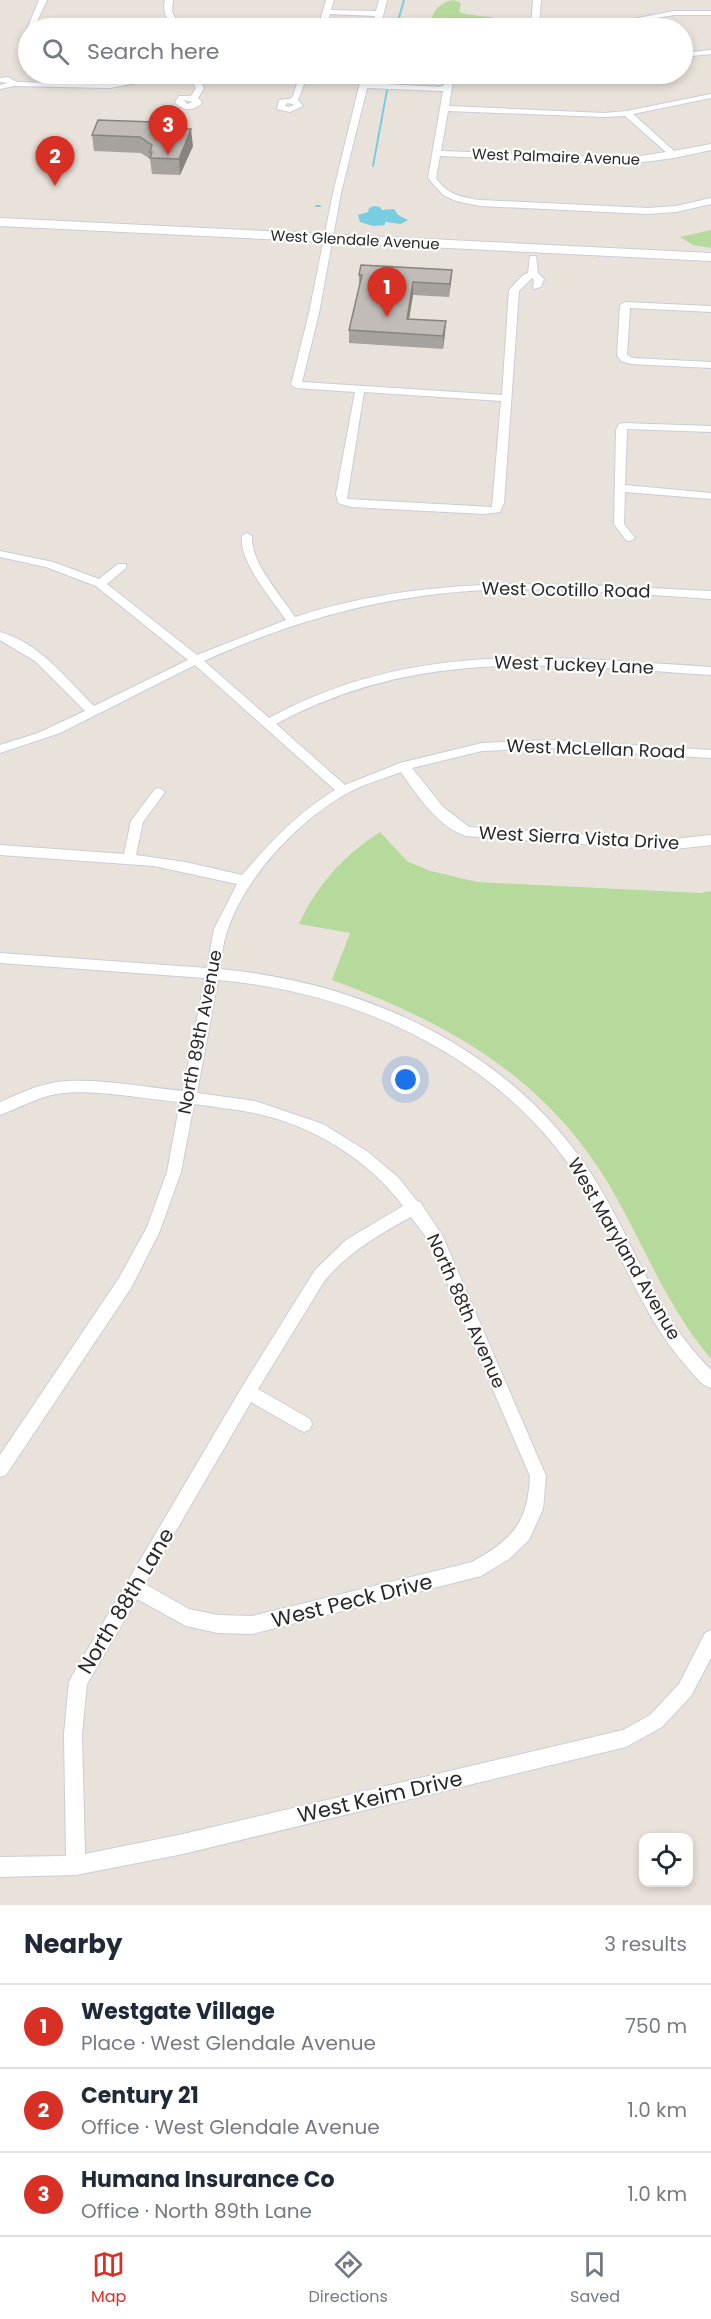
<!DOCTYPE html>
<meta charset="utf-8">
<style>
:root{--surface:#fff;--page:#f2f2f3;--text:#1f2937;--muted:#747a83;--line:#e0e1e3;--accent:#d93025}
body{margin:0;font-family:Poppins,sans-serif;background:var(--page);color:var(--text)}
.controls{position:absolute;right:18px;bottom:18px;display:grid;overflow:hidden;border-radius:12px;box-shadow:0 3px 9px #0003}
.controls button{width:54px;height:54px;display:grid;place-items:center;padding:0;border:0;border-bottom:2px solid var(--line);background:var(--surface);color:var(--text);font:30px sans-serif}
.you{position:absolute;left:406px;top:1080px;width:21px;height:21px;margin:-15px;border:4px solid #fff;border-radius:50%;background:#1a73e8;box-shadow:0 0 0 9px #1a73e833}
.badge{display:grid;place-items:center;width:39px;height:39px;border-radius:50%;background:var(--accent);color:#fff;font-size:20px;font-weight:700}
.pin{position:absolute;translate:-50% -50px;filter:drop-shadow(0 2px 3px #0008)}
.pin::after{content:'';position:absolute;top:32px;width:21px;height:18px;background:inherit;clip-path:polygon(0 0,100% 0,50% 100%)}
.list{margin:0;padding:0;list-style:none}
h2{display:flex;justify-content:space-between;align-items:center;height:78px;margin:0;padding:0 24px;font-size:26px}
h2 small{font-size:20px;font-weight:400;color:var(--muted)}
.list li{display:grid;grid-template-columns:39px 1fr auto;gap:18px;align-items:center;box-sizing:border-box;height:84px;padding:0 24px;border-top:2px solid var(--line)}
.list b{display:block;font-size:22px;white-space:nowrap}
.list p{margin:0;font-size:20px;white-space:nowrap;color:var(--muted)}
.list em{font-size:20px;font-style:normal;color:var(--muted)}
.icon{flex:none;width:33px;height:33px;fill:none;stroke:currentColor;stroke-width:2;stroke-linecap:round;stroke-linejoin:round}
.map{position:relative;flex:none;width:711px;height:1905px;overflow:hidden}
.search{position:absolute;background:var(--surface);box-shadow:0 3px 9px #0003;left:18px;right:18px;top:18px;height:66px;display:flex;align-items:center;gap:15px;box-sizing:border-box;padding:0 21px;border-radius:33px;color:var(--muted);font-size:22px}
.sheet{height:330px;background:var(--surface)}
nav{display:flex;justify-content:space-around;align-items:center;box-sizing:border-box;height:84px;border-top:2px solid var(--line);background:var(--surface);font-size:16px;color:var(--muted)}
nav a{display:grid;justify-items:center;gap:3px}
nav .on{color:var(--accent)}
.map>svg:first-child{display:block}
.green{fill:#b6da9c}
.water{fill:#78cde1}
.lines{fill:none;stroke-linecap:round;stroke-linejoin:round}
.stream{stroke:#78cde1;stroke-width:2}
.minor-casing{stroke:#c9cdd8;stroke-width:2}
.secondary-casing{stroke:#c9cdd8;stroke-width:2}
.minor{fill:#fff;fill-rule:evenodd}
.secondary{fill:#fff;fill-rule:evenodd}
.wall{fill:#a6a29d}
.shaded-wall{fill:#878480}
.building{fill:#c1bcb7;stroke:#878480;stroke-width:1.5}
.labels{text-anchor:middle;stroke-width:4.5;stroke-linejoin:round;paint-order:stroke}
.far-street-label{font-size:15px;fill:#282828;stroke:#fff}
.street-label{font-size:18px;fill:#282828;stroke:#fff}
.near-street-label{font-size:21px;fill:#282828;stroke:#fff}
</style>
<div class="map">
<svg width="711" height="1905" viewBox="0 0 711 1905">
<rect width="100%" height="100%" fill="#e9e2db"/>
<path class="green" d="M 454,0 L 461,3 L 459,11 L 462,13 C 478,18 500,13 510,28 L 433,28 C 427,15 441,1 454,0 Z
M 711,230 L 711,248 L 693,245 L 680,237 Z
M 380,832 L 408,862 L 431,871 L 477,882 L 700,893 L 711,891 L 711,1359 C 666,1306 643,1242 608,1183 C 543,1075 446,1022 332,980 L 350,933 L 299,924 C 316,886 345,854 380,832 Z"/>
<path class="water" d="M 374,206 L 380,207 L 382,210 L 394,209 L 398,215 L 408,220 L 401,224 L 385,222 L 385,225 L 373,226 L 360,222 L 358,215 L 368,212 L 369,208 Z"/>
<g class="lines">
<path class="stream" d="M 396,28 L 404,0
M 390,74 L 390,78
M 373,166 L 387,90
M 316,206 L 320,206"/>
<defs>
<path id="minor" d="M 39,0 L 47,0 L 34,28 L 28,28 L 28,47 L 22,46 L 19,40 L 27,29 Z
M 165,0 L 173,0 L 172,12 L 181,28 L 173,28 C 167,19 162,11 165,0 Z
M 326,0 L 334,0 L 331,10 L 376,11 L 379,0 L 387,0 L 380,28 L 372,28 L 375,16 L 330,14 L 326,28 L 318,28 Z
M 533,0 L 541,0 L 539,28 L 531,28 Z
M 674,11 L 711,11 L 711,15 L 674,15 L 600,28 L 586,28 Z
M 196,26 L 266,26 L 270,28 L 192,28 Z
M 711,50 L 711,54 L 682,57 L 682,53 Z
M 167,74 L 182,74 L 110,88 L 14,86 L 0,89 L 0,85 L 8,83 L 0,82 L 0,78 L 8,77 L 17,82 L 110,84 Z
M 188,74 L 196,74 L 204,88 L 198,98 L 202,102 L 201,104 C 193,111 182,111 175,102 L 179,96 L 191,96 L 196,88 ZM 184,100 L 193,102 L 187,104 Z
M 300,74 L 308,74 L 298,100 L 303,106 L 290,112 L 277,109 L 279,100 L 290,99 L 293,96 ZM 287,103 L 293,104 L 294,105 L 289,107 L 285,106 Z
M 362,74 L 370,74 L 368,83 L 440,87 L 444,85 L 446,74 L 454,74 L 449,106 L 604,113 L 627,111 L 711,94 L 711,98 L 633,114 L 674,151 L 711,144 L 711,150 L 674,158 L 628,164 L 440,156 L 436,178 C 446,194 463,198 480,200 L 648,208 L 676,206 L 711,198 L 711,204 L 676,212 L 648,214 L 480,206 L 456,201 L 443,195 L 428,178 L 443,91 L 367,88 L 341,193 L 319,313 L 302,382 L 502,395 L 509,290 L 523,275 L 528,273 L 530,256 L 536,256 L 538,273 L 544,279 L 541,287 L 533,289 L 534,280 L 532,278 L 519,291 L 504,503 L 500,512 L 484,514 L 351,507 L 338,503 L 336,494 L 355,392 L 296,388 L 291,385 L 309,313 L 333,193 ZM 448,111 L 604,117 L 625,116 L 666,152 L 628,158 L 441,151 ZM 364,392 L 501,401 L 492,507 L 347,499 Z
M 625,302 L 711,306 L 711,312 L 630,308 L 627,355 L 632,358 L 711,362 L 711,368 L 631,364 L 621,361 L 617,355 L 620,305 Z
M 623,423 L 711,426 L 711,432 L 627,429 L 625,485 L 711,493 L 711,499 L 625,492 L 624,524 L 635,538 L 630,541 L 626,540 L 614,524 L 616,430 L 619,424 Z
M 247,533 L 252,536 C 250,562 281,595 295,617 C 434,572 569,584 711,591 L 711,599 C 635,594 560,587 484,590 C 386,595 293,620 204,661 L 269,718 C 413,639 555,657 711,667 L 711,675 C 556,665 419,646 276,724 L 345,785 L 400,763 L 482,743 L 550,740 L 711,750 L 711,758 L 550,748 L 482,751 L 412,768 L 443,807 L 469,827 L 666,840 L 711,835 L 711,845 L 666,850 L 466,836 C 438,827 417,795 401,772 C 383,779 363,784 346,794 C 298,821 246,876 228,929 C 223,941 222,956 220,969 C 371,983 521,1054 600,1188 C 639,1254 655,1313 711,1370 L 711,1388 C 701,1385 694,1375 688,1368 C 643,1318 623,1256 591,1199 C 515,1065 367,993 218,980 L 197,1093 L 255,1101 L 323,1124 L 368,1152 L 398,1177 L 417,1201 L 420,1202 L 443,1237 L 546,1476 L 543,1509 L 529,1540 L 509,1559 L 481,1576 L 252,1634 L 218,1633 L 186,1626 L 137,1599 L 87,1684 L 82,1734 L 85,1854 L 183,1834 L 623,1730 L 650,1715 L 679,1684 L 705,1633 L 711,1630 L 711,1658 L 691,1696 L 662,1727 L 626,1747 L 183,1854 L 76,1875 L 0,1877 L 0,1857 L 66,1856 L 64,1734 L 69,1682 L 72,1676 L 242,1387 L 315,1270 L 346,1240 L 403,1206 C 368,1159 312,1125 254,1113 C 234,1109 214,1107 194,1104 L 181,1172 L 159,1233 L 131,1288 L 6,1475 L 0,1477 L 0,1455 L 119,1278 L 147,1227 L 167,1172 L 180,1102 C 144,1099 91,1088 56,1094 C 36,1098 19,1108 0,1115 L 0,1102 C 18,1094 37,1085 57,1082 C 93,1077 145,1087 183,1091 L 205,978 L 0,963 L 0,953 L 207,968 L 214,929 L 237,884 L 154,866 L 0,855 L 0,845 L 124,854 L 131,821 L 155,789 L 159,788 L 165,792 L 143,822 L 136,855 L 185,862 L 242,875 C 273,840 295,815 335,790 L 195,665 L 60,733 L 0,753 L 0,745 L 38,733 L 85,711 L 35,661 L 0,640 L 0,632 C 40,643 66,679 94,706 L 188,660 L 96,586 L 46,567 L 0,557 L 0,551 L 53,562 L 99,579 L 118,564 L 126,564 L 126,568 L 107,584 L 197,655 L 286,620 C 271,598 239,562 242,536 ZM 411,1217 L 429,1241 L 530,1476 C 528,1523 512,1540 472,1562 L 252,1616 L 218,1615 L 189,1609 L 145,1584 L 251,1402 L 298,1429 L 304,1432 L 310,1429 L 312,1424 L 310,1419 L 258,1389 L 325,1280 C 349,1252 379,1234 411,1217 Z"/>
<path id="secondary" d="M 0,218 L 711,253 L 711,261 L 0,226 Z"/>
</defs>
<use href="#minor" class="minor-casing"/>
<use href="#secondary" class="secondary-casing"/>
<use href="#minor" class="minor"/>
<use href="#secondary" class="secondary"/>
</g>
<path class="wall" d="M 181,123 L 181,129 L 193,146 L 180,175 L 152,174 L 150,159 L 141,153 L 94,151 L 92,135 Z
M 452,270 L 449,297 L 413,295 L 409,319 L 446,321 L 443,349 L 349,343 L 349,330 L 359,286 L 359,275 Z"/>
<path class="shaded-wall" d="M 191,129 L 193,146 L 180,175 L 179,159 Z
M 452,270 L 451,283 L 449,297 L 450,284 Z
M 413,282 L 413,295 L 407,331 L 407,319 Z
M 446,321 L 445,334 L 443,349 L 443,336 Z"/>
<path class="building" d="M 98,120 L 181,123 L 179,129 L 191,129 L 179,159 L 150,158 L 152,152 L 150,152 L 152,145 L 140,137 L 92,135 Z
M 361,265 L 452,270 L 450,284 L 413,282 L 407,319 L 446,321 L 443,336 L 349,330 L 362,275 L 359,275 Z"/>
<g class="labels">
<g class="far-street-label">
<text transform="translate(556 157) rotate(2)" y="5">West Palmaire Avenue</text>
<text transform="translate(355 240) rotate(3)" y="5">West Glendale Avenue</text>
</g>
<g class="street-label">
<text transform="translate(566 590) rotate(1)" y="6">West Ocotillo Road</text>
<text transform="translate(574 665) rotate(2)" y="6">West Tuckey Lane</text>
<text transform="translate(596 749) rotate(2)" y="6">West McLellan Road</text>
<text transform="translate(579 838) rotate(3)" y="6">West Sierra Vista Drive</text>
<text transform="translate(200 1032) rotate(-79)" y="6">North 89th Avenue</text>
<text transform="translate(624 1249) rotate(60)" y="6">West Maryland Avenue</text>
<text transform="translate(466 1311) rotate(66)" y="6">North 88th Avenue</text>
</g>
<g class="near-street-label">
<text transform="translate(126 1601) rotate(-59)" y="7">North 88th Lane</text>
<text transform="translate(352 1601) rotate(-14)" y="7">West Peck Drive</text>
<text transform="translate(380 1797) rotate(-13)" y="7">West Keim Drive</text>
</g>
</g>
</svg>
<div class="controls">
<button><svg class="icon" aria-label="locate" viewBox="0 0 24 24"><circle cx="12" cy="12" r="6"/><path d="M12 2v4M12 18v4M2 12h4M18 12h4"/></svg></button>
</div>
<div class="you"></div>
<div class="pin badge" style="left:387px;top:317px">1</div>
<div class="pin badge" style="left:55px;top:186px">2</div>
<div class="pin badge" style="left:168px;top:155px">3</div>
<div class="search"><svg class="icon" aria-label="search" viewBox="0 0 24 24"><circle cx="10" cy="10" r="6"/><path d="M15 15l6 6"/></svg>Search here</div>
</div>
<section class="sheet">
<h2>Nearby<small>3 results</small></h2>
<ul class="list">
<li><span class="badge">1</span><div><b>Westgate Village</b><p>Place · West Glendale Avenue</p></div><em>750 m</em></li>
<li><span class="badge">2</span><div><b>Century 21</b><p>Office · West Glendale Avenue</p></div><em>1.0 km</em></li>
<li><span class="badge">3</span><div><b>Humana Insurance Co</b><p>Office · North 89th Lane</p></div><em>1.0 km</em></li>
</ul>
</section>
<nav>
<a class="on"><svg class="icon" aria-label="map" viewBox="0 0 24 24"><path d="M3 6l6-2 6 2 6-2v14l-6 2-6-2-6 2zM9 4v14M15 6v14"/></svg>Map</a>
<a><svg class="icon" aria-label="directions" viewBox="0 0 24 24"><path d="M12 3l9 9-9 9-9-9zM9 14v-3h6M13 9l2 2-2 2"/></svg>Directions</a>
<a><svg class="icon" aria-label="saved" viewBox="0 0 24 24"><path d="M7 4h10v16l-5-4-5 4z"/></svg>Saved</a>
</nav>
